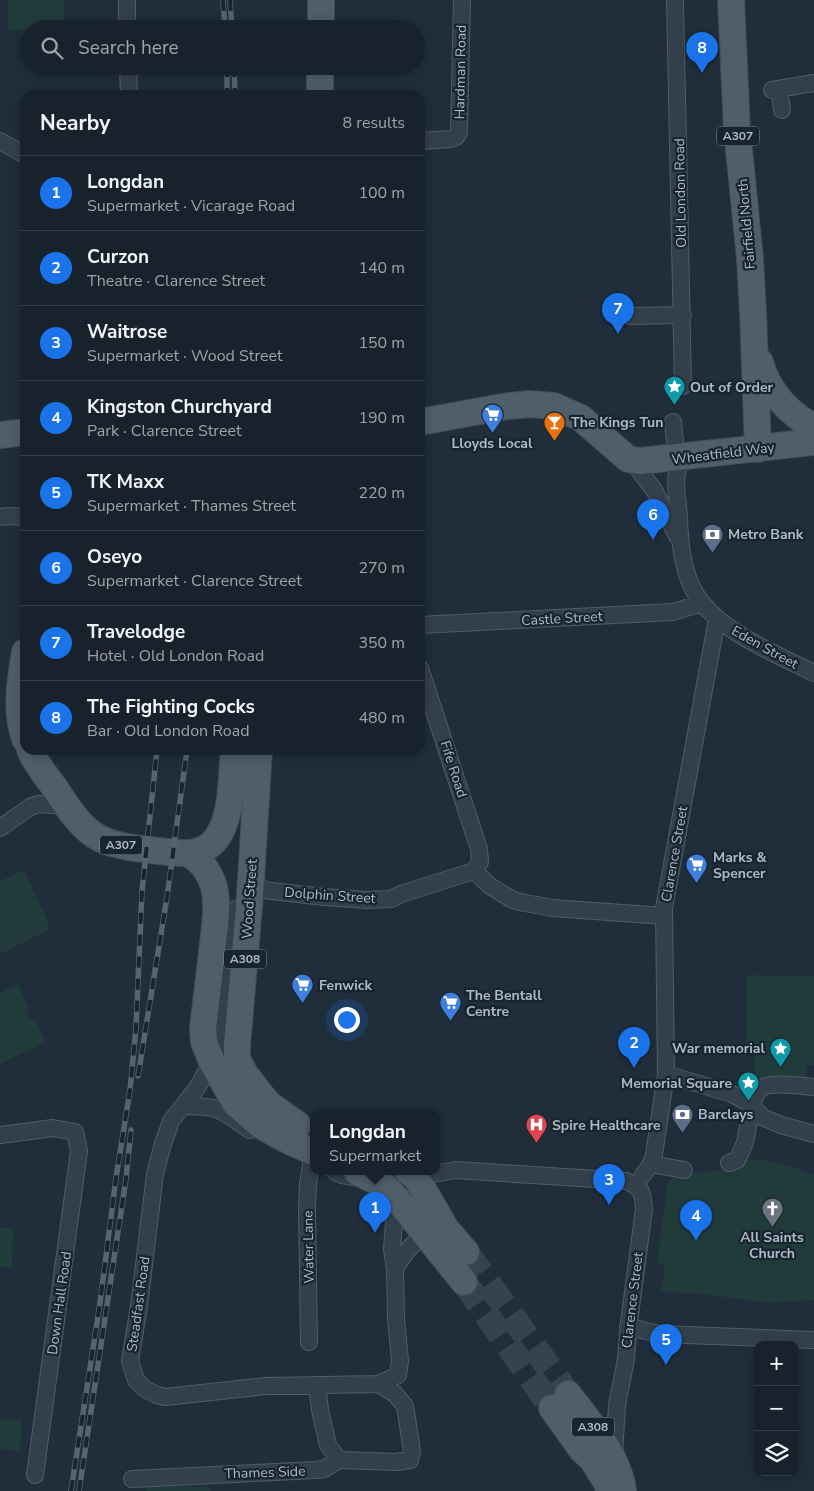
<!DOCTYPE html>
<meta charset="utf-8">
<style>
:root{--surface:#17222c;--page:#202a34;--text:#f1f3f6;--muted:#9ea4a9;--line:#363f48;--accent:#1a73e8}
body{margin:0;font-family:"Nunito Sans",sans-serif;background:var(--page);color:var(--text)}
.controls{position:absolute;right:15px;bottom:15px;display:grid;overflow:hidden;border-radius:10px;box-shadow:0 2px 12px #0003}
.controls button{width:45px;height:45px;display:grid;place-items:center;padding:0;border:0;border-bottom:1px solid var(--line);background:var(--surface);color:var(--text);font:25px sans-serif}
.you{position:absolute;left:346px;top:1019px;width:18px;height:18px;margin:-12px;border:4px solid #fff;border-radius:50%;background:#1a73e8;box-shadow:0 0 0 8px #1a73e833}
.badge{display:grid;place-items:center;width:32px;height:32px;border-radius:50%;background:var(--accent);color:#fff;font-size:16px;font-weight:700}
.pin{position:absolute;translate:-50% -41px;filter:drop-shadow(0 1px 2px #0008)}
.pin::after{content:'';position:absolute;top:26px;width:18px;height:15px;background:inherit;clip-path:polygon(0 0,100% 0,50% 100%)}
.popup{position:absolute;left:310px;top:1110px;width:130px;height:65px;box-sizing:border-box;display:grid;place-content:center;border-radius:10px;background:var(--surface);filter:drop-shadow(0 1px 4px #0005);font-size:16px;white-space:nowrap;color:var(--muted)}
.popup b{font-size:19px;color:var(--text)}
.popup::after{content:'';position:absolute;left:50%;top:100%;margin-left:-10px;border:10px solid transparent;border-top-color:var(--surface)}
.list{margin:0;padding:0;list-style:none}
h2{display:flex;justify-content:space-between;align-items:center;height:65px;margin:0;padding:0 20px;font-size:21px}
h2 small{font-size:16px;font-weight:400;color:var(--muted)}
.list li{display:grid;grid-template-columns:32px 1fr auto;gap:15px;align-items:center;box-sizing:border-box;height:75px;padding:0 20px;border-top:1px solid var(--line)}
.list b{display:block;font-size:19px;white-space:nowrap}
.list p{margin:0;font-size:16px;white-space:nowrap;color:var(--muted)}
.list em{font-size:16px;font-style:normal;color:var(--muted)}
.icon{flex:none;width:28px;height:28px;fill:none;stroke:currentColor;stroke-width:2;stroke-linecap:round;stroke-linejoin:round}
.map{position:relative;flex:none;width:814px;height:1491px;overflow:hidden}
.search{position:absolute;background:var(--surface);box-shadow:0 2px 12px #0003;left:20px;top:20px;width:405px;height:55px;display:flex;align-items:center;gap:12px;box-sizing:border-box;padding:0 18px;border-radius:28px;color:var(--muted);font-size:19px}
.panel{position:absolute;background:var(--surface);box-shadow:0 2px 12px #0003;left:20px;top:90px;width:405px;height:665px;border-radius:15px}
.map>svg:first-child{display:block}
.green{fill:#213b3a}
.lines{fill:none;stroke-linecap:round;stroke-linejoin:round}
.primary-tunnel{stroke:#34434f;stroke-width:26;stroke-dasharray:26 13;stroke-linecap:butt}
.street-casing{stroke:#505d68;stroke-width:18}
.primary-casing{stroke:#3f4b56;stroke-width:28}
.street{stroke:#333f4a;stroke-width:16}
.primary{stroke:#505e6a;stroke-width:26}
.rail-casing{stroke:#546471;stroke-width:5.5}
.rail{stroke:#18242e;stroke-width:4;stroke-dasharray:11;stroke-linecap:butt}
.labels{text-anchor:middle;stroke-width:4.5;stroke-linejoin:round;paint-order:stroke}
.shield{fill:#18242e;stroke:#808d99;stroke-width:1}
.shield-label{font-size:12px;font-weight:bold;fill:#adbac7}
.street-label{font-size:14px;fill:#adbac7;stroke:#18242e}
.poi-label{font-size:14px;font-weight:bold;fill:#adbac7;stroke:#18242e;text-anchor:start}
</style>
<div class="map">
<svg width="814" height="1491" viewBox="0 0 814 1491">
<rect width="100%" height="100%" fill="#1f2e3a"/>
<path class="green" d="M 8,0 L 64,0 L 64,29 L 8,30 Z
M 24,870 L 49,924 L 47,931 L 0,954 L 0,881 Z
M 747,975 L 814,976 L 814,1065 L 807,1065 L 806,1078 L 755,1077 L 755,1053 L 746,1053 Z
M 18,984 L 29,1008 L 26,1010 L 31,1020 L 35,1019 L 46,1042 L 0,1064 L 0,993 Z
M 744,1159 C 770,1159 790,1165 814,1175 L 814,1300 L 770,1303 L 703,1294 L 661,1292 L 664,1275 L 663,1264 L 657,1263 L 667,1185 C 670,1179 673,1176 679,1175 L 741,1168 L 743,1166 Z
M 0,1228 L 13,1228 L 12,1267 L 0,1267 Z
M 0,1419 L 22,1420 L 20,1451 L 0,1449 Z
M 145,1484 L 210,1487 L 211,1491 L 146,1491 Z"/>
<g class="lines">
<path class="primary-tunnel" d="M 466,1252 L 568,1394
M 464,1282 L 552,1408"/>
<defs>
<path id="street" d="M 127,0 L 127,29
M 675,0 L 683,386
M 128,66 L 129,95
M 779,89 L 782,110
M 772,90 L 814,83
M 0,141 L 25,155
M 420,141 L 451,139 L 456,137 L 459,132 L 462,0
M 630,316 L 683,315
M 673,422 L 675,442
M 681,458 C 672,483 678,494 679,518 C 680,543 682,567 693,589 C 713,629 776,654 814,673
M 632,461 L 654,490 L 677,536
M 0,517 C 9,516 17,515 25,518
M 420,625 L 673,612 L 702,603
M 420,668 L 479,849 L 480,862 L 474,871
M 0,828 L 30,807 L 38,804 L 66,806
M 474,871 L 490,886 L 513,900 L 525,903 L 553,908 L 664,916
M 251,873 L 257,883 L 263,890 L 324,897 L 366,900 L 391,899 L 401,894 L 474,871
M 236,909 L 224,1027 L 221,1040 L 212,1062 L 197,1088 L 171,1121 L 162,1147 L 155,1174 L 139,1306 L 130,1361 L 136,1380 L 145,1389 L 157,1395 L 165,1397 L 266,1386 L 379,1384 L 398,1375 L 400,1361 L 396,1319 L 395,1269 L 392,1249 L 396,1198
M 666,1074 L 732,1094 L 751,1104 L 762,1117 L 781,1125 L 814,1134
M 183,1106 C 193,1106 203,1106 212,1108 C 226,1111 238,1122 250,1130
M 0,1135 L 53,1128 L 75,1132 L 79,1151 L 35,1475
M 729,1163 L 737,1160 C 740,1154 743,1148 745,1142 C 749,1128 749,1099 760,1089 C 769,1081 801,1086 814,1087
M 651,1164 L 684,1170
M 335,1172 L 342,1175 L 367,1179
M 643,1175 L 651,1164 L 654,1155 L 666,1074 L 664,908 L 717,619
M 384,1185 L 416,1177 L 456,1170 L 626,1181 C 642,1187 643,1193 644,1209 L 629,1322 L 626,1359 L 617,1405 L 614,1456
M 395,1269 C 404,1253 415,1238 433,1231
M 628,1327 C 639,1328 649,1333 661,1334 L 814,1340
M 309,1342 L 307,1210 L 308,1184 L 313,1152
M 317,1385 L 320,1410 L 328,1445 L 339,1460
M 132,1479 L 315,1470 L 324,1469 L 339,1460 L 396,1462 L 410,1460 L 412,1451 L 405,1406 L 395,1394 L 379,1384"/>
<path id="primary" d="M 731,0 L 737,130 L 750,259 L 753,312 L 758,449
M 321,29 L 321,0
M 320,95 L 320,66
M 760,362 C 768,391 788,413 814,427
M 420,422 L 508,406 L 530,404 L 554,406 L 581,418 L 628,459 L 640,461 L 814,442
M 0,435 L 25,432
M 25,652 C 20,682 15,710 25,739
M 30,750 C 36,764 46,776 55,788 C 66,805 77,823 94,835 C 113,848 145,849 168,852 C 186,854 204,855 216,839 C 233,817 231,777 234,750
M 259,750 L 250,895 L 237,1045 L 237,1059 L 245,1074 L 262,1096 L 270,1105 L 298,1125
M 189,854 C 201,861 210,873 214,887 C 219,907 214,931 212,952 C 209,977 206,1003 203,1028 L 204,1042 L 212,1062 L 235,1103 L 260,1125 L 285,1139
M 291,1142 L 314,1152
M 357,1172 L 384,1185 L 396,1198 L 464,1282
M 408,1172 L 416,1177 L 446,1229 L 466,1252
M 568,1394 C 589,1421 619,1456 623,1491
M 552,1408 L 582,1450 L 592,1459 L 610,1488"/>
</defs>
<use href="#street" class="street-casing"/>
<use href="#primary" class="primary-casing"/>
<use href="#street" class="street"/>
<use href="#primary" class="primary"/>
<defs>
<path id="rail" d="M 223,0 L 225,29
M 230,0 L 232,29
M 227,66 L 227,95
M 234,66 L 235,95
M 138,1076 L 167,897 L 187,750
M 71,1491 L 100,1303 L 116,1178 L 130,1090 L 136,1028 L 142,891 L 157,750
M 79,1491 L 126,1179 L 131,1130"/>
</defs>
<use href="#rail" class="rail-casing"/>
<use href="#rail" class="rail"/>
</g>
<defs>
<symbol id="sight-pin" viewBox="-11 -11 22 30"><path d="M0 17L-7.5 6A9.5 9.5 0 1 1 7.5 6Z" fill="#0f9aa8" stroke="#18242e"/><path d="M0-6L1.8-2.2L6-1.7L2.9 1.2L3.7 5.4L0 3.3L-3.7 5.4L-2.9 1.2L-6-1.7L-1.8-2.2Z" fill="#fff"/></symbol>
<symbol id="supermarket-pin" viewBox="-11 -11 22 30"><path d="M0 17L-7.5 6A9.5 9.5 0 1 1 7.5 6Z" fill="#3f7fe0" stroke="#18242e"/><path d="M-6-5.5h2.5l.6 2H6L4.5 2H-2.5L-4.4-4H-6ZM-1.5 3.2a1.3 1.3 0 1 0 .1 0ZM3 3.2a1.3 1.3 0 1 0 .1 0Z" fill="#fff"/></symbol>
<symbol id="bar-pin" viewBox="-11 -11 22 30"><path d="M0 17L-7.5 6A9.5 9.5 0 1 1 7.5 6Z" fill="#e8710a" stroke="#18242e"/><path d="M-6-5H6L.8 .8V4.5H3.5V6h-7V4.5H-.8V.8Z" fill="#fff"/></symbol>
<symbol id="bank-pin" viewBox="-11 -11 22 30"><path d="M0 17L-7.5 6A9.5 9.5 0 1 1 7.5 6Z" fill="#5c6f8a" stroke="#18242e"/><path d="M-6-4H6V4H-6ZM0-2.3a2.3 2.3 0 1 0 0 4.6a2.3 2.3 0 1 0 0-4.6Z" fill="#fff"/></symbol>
<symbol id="hospital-pin" viewBox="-11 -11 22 30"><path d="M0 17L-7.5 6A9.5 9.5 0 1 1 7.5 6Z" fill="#e0444e" stroke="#18242e"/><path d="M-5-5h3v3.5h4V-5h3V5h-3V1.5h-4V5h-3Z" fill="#fff"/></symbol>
<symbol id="church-pin" viewBox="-11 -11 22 30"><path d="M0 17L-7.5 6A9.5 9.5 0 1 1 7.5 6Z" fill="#6b7280" stroke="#18242e"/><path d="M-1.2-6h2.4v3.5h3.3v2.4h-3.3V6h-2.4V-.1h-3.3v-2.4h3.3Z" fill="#fff"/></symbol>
</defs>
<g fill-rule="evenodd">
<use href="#sight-pin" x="662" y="374" width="25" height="34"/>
<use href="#supermarket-pin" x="480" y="402" width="25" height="34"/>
<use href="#bar-pin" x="542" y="410" width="25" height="34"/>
<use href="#bank-pin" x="700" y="522" width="25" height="34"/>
<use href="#supermarket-pin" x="684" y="852" width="25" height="34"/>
<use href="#supermarket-pin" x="290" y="972" width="25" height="34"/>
<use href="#supermarket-pin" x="438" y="990" width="25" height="34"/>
<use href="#sight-pin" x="768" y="1036" width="25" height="34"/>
<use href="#sight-pin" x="736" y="1070" width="25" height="34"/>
<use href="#bank-pin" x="670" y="1102" width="25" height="34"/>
<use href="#hospital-pin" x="524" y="1112" width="25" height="34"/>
<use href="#church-pin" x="760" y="1196" width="25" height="34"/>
</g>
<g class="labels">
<g class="shield">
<rect x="717" y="126.5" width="42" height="19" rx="4"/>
<rect x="100" y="835.5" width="42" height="19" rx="4"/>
<rect x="224" y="949.5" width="42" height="19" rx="4"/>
<rect x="572" y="1417.5" width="42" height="19" rx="4"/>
</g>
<g class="shield-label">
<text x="738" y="140">A307</text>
<text x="121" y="849">A307</text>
<text x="245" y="963">A308</text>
<text x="593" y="1431">A308</text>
</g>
<g class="street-label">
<text transform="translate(460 72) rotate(-89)" y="5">Hardman Road</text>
<text transform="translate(680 193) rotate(-91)" y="5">Old London Road</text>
<text transform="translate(746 224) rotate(-95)" y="5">Fairfield North</text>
<text transform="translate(723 453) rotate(-7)" y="5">Wheatfield Way</text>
<text transform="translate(562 618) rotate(-3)" y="5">Castle Street</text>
<text transform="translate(765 647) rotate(29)" y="5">Eden Street</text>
<text transform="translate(454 769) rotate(72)" y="5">Fife Road</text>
<text transform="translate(674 854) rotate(-80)" y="5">Clarence Street</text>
<text transform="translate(330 895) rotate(4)" y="5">Dolphin Street</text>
<text transform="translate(249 899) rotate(-86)" y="5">Wood Street</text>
<text transform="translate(308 1247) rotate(-91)" y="5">Water Lane</text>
<text transform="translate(632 1300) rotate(-83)" y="5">Clarence Street</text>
<text transform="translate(59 1303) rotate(-82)" y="5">Down Hall Road</text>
<text transform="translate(138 1304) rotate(-82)" y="5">Steadfast Road</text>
<text transform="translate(265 1472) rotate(-2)" y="5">Thames Side</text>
</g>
<g class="poi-label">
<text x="690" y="392">Out of Order</text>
<text x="571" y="427">The Kings Tun</text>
<text x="492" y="448" text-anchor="middle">Lloyds Local</text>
<text x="728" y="539">Metro Bank</text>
<text x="713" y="862">Marks &amp;<tspan x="713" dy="16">Spencer</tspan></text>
<text x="319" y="990">Fenwick</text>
<text x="466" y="1000">The Bentall<tspan x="466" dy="16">Centre</tspan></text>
<text x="765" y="1053" text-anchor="end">War memorial</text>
<text x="732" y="1088" text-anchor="end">Memorial Square</text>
<text x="698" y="1119">Barclays</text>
<text x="552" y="1130">Spire Healthcare</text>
<text x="772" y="1242" text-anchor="middle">All Saints<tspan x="772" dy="16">Church</tspan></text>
</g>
</g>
</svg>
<div class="controls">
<button>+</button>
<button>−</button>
<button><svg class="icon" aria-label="layers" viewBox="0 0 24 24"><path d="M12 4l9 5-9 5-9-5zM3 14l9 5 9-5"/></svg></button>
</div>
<div class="you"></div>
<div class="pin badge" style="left:375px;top:1233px">1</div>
<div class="popup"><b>Longdan</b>Supermarket</div>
<div class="pin badge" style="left:634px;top:1068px">2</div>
<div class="pin badge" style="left:609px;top:1205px">3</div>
<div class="pin badge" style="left:696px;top:1241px">4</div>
<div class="pin badge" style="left:666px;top:1365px">5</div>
<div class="pin badge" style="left:653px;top:540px">6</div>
<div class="pin badge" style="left:618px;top:334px">7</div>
<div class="pin badge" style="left:702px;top:73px">8</div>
<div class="search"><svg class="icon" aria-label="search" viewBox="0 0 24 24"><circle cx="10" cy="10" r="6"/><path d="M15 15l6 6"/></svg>Search here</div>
<section class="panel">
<h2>Nearby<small>8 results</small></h2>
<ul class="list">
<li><span class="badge">1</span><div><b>Longdan</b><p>Supermarket · Vicarage Road</p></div><em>100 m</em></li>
<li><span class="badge">2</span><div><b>Curzon</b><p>Theatre · Clarence Street</p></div><em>140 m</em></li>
<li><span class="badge">3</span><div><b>Waitrose</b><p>Supermarket · Wood Street</p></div><em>150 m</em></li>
<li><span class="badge">4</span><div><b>Kingston Churchyard</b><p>Park · Clarence Street</p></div><em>190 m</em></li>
<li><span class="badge">5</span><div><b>TK Maxx</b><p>Supermarket · Thames Street</p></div><em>220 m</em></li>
<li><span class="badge">6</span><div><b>Oseyo</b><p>Supermarket · Clarence Street</p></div><em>270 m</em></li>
<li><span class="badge">7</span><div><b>Travelodge</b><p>Hotel · Old London Road</p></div><em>350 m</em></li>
<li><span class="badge">8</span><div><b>The Fighting Cocks</b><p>Bar · Old London Road</p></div><em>480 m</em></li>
</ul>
</section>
</div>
